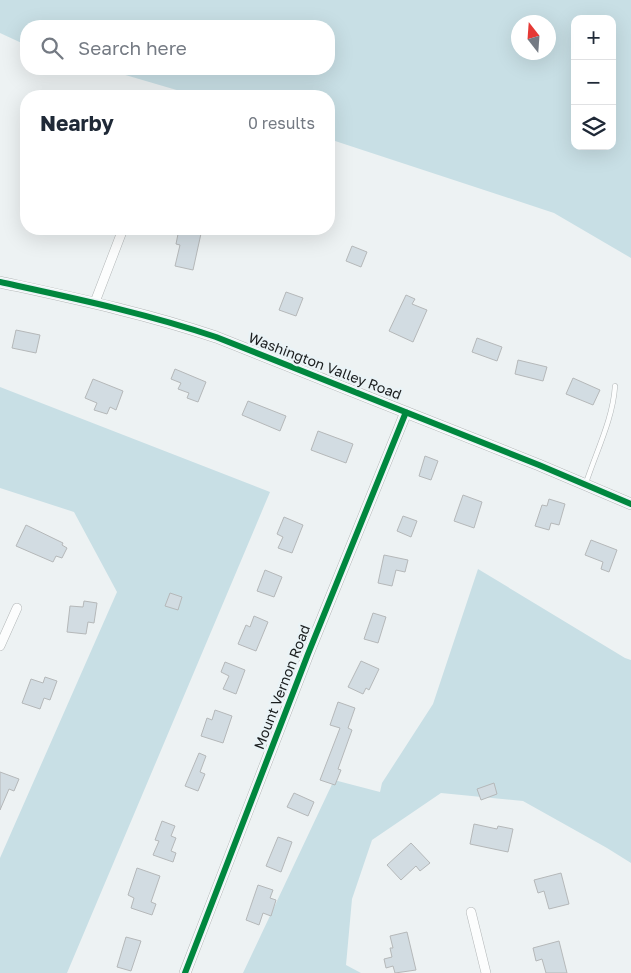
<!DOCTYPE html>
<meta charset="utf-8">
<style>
:root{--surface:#fff;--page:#f6f6f7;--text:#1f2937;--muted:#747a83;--line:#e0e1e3}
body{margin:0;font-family:"Golos Text",sans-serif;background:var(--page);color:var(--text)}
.controls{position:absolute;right:15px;top:15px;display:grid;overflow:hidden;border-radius:10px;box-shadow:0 5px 20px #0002}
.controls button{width:45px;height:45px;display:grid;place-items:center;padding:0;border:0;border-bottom:1px solid var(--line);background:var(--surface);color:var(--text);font:25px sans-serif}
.compass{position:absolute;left:511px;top:15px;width:45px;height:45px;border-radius:50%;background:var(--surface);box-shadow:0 5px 20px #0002;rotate:343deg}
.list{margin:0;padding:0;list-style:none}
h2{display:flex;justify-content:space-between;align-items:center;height:65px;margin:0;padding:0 20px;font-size:21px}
h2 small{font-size:16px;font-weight:400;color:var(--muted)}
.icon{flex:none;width:28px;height:28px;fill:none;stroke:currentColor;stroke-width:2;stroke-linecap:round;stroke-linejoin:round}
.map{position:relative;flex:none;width:631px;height:973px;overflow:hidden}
.search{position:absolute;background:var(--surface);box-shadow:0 5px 20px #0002;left:20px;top:20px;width:315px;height:55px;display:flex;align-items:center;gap:12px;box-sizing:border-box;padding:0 18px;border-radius:20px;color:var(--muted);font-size:19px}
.panel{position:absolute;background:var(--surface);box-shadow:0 5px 20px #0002;left:20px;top:90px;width:315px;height:145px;border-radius:20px}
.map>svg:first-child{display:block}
.green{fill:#c8dfe5;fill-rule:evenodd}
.building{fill:#d2dce2;stroke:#b5b8b9}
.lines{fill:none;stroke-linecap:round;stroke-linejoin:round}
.service-casing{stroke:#b3b7b8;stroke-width:5.5}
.minor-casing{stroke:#b3b7b8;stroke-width:10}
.tertiary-casing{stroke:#b3b7b8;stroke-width:12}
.service{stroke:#fcfdfd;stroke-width:4.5}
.minor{stroke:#fcfdfd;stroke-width:9}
.tertiary{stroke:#fcfdfd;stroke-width:11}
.cycleway-casing{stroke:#eaf3f6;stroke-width:9}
.cycleway{stroke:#00873e;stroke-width:6}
.labels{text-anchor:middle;stroke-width:5;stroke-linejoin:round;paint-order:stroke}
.street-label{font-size:14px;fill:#1a1d1e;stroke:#eaf3f6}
</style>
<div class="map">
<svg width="631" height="973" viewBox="0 0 631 973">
<rect width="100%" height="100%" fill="#edf2f3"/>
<path class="green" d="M 0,0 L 631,0 L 631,258 L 554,213 L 329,139 L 329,96 L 197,96 L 105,69 L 329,69 L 329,26 L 26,26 L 26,45 L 0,33 ZM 575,19 L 612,19 L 612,146 L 575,146 ZM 548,22 L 548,52 L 518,52 L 518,22 Z
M 0,387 L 270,492 L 67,973 L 0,973 L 0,858 L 117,592 L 74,512 L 0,488 Z
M 478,569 L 625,658 L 631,660 L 631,863 L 607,848 L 523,801 L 441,793 L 372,840 L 352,899 L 346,965 L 361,973 L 243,973 L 334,780 L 380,792 L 382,783 L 433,704 Z"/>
<path class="building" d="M 179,229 L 202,229 L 193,270 L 175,266 L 180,245 L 176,244 Z
M 352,246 L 367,252 L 361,267 L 346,261 Z
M 286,292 L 303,298 L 296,316 L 279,310 Z
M 406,295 L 415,299 L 412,304 L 427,310 L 413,342 L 389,331 Z
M 16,330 L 40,335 L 36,353 L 12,348 Z
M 477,338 L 502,347 L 497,361 L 472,352 Z
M 518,360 L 547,367 L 543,381 L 515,374 Z
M 175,369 L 206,382 L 198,402 L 187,398 L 189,393 L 178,389 L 181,383 L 171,379 Z
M 573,378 L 600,390 L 593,405 L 566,394 Z
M 93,379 L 123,391 L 116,410 L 110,407 L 107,414 L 94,410 L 97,403 L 85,398 Z
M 248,401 L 286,416 L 280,431 L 242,415 Z
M 318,431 L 353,444 L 346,463 L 311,450 Z
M 425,456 L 438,461 L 431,480 L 419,476 Z
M 463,495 L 482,502 L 474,528 L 454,521 Z
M 549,499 L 565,504 L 559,525 L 551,523 L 549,530 L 535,526 L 542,505 L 547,506 Z
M 403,516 L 417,521 L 411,537 L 397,531 Z
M 284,517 L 303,525 L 292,553 L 278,548 L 283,537 L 277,534 Z
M 26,525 L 63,543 L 62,545 L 67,548 L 62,558 L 56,556 L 53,562 L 16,546 Z
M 591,540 L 617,550 L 609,572 L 601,569 L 603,562 L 585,555 Z
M 384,555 L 408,560 L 405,572 L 396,570 L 392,586 L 378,583 Z
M 265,570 L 282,577 L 274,597 L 257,591 Z
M 170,593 L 182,597 L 178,610 L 165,606 Z
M 84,601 L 97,603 L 94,623 L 88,622 L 86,634 L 67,632 L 70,606 L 83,607 Z
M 373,613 L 386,617 L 378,643 L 364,639 Z
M 254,616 L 268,622 L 256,651 L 238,644 L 246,625 L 250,627 Z
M 361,661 L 379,669 L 369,690 L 366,688 L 363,694 L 348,687 Z
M 225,662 L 245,670 L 236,694 L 223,689 L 229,676 L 221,672 Z
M 45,677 L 57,681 L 50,700 L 44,698 L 40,709 L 22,703 L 31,679 L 43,683 Z
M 338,702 L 355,708 L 348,728 L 352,730 L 338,769 L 341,770 L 335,785 L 320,780 L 340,728 L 330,725 Z
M 215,710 L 232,716 L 223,743 L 201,736 L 207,718 L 212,720 Z
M 199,753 L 206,756 L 200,772 L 205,774 L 198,791 L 185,786 Z
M 0,772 L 19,779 L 14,791 L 9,789 L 0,810 Z
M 494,783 L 497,794 L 481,800 L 477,789 Z
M 294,793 L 314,802 L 308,816 L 287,807 Z
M 162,821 L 175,826 L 171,836 L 176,838 L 171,851 L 176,853 L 173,862 L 153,855 L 159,841 L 155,840 Z
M 474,824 L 497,829 L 498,826 L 513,829 L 508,852 L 470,844 Z
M 278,837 L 292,842 L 281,872 L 266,866 Z
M 411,843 L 430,863 L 420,871 L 416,866 L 401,880 L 387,865 Z
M 137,868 L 160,876 L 151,902 L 156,904 L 152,915 L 131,908 L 134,898 L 128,895 Z
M 561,873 L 569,904 L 549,909 L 544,891 L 538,893 L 534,880 Z
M 258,885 L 273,890 L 270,898 L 276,900 L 271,916 L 263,913 L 259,925 L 246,920 Z
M 407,932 L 416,970 L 395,973 L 393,966 L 386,968 L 384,959 L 392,957 L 390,948 L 393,948 L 390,936 Z
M 126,937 L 141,941 L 131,971 L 117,967 Z
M 559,941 L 567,973 L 546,973 L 542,959 L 536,961 L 533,948 Z"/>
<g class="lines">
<defs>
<path id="service" d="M 586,483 C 596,452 613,419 615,386"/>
<path id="minor" d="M 95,302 L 123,229
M 0,646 L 17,608
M 471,912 L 486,973"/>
<path id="tertiary" d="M 0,282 C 73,298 145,313 216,337 L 539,465 L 631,504
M 185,973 L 308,654 L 406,412"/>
</defs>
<use href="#service" class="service-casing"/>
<use href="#minor" class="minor-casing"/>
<use href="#tertiary" class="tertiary-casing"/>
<use href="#service" class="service"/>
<use href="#minor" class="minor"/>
<use href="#tertiary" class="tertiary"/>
<defs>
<path id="cycleway" d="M 0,282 C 73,298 145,313 216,337 L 539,465 L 631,504
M 185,973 L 308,654 L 406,412"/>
</defs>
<use href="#cycleway" class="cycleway-casing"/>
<use href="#cycleway" class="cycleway"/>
</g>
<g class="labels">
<g class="street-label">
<text transform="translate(325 366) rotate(21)" y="5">Washington Valley Road</text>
<text transform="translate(282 687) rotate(-69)" y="5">Mount Vernon Road</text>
</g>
</g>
</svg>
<div class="controls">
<button>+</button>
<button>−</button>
<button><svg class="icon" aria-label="layers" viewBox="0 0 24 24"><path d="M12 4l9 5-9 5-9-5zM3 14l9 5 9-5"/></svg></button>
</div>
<svg class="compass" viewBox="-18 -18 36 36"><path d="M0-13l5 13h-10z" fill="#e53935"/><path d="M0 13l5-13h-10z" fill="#747a83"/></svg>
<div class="search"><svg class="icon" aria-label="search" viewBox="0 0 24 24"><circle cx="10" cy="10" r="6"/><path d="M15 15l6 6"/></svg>Search here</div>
<section class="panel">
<h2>Nearby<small>0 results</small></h2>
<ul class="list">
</ul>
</section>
</div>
